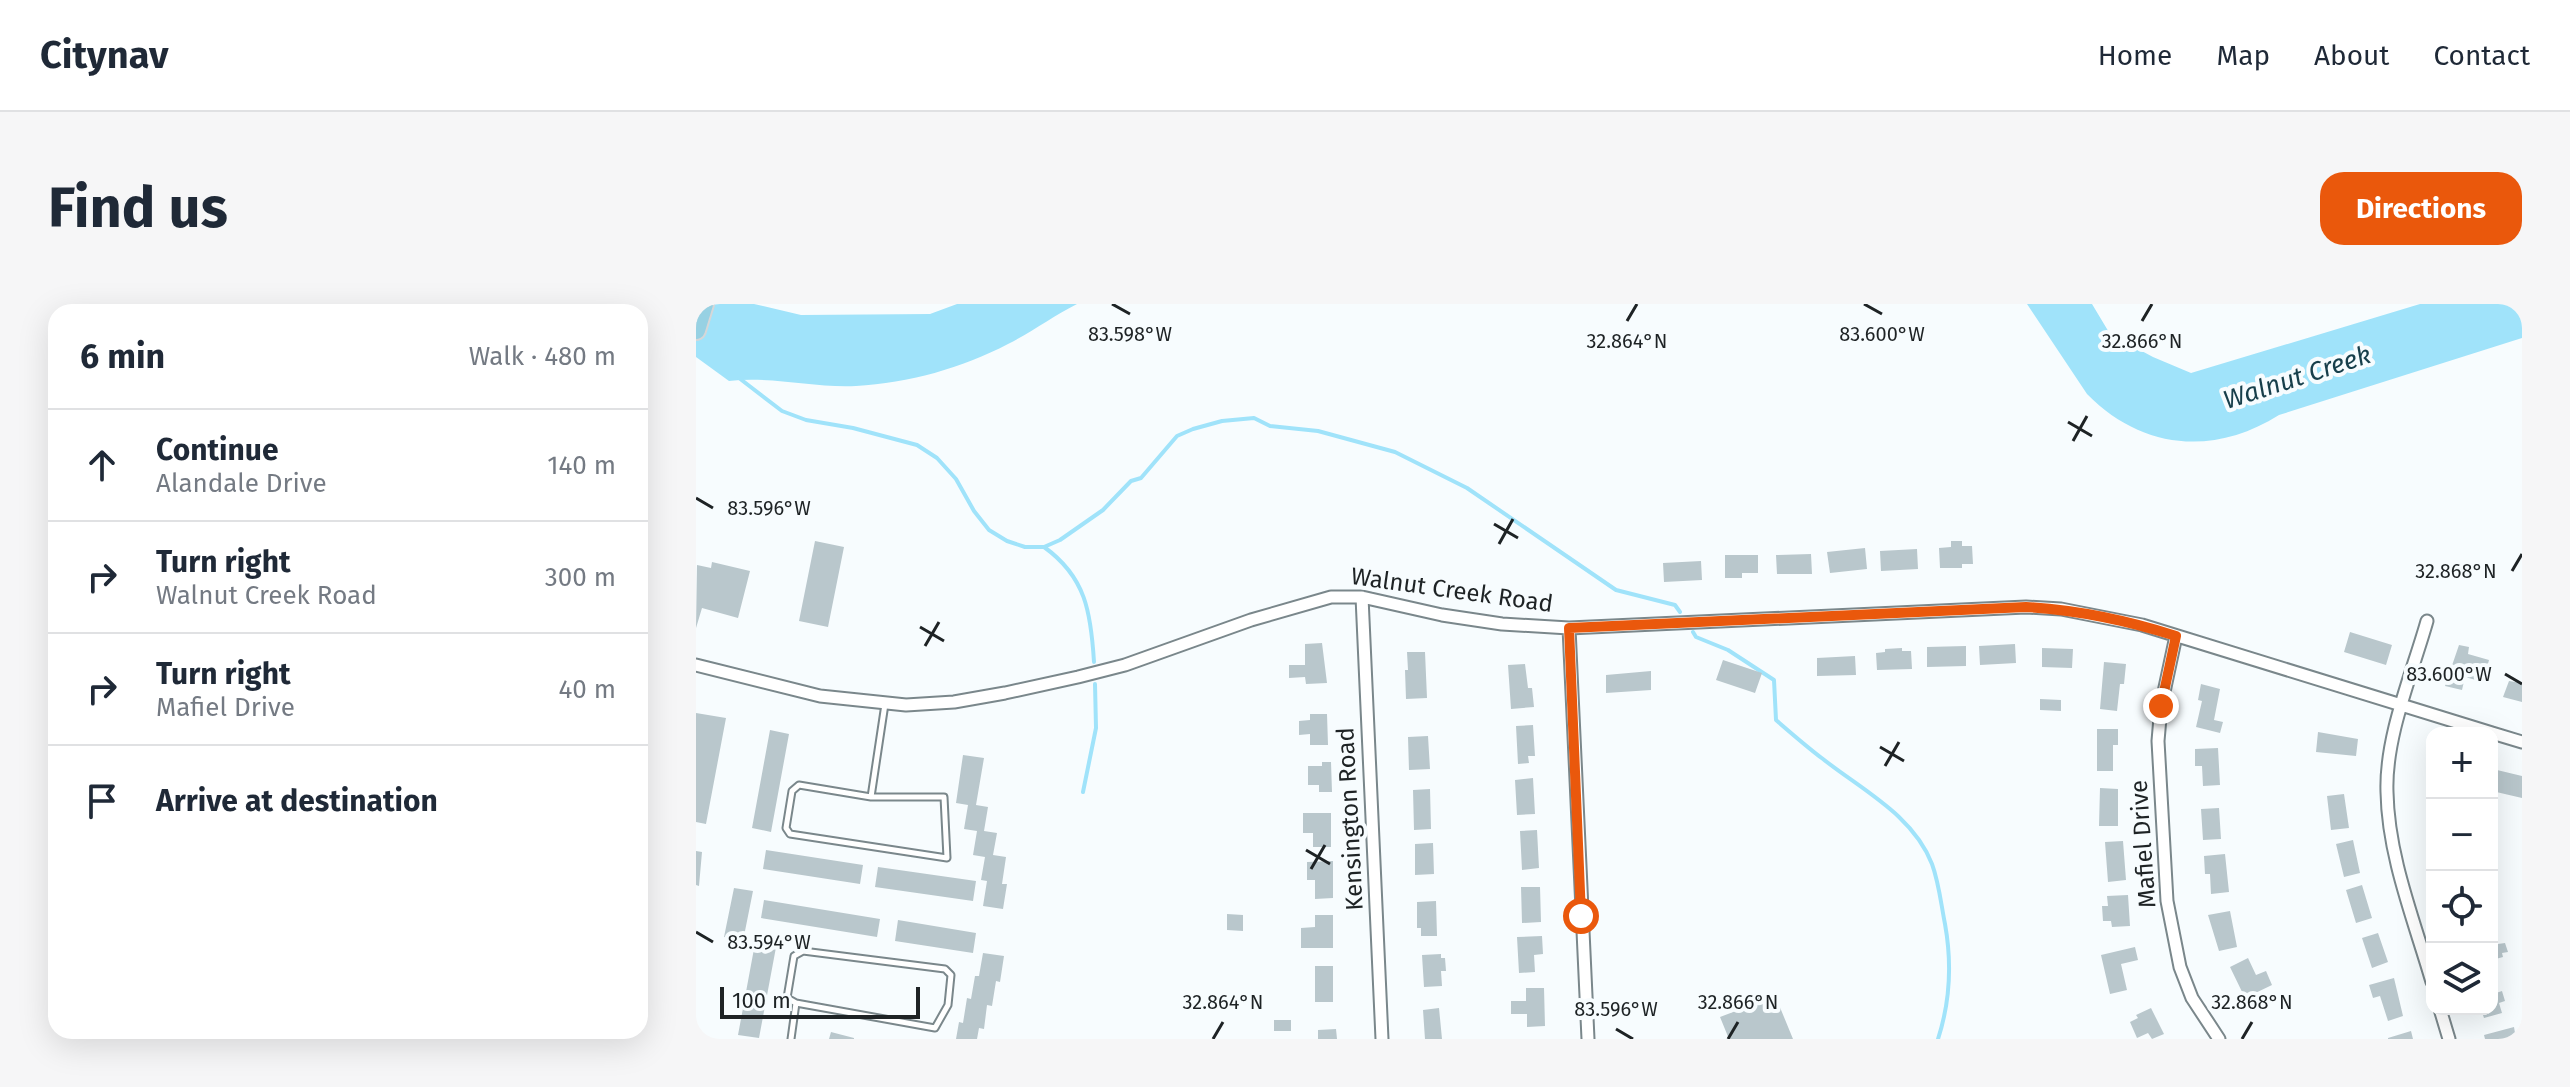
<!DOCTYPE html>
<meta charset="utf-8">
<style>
:root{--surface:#fff;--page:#f6f6f7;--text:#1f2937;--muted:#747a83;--line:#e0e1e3;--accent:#ea580c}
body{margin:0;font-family:"Fira Sans",sans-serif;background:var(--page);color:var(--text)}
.controls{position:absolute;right:24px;bottom:24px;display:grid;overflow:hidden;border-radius:16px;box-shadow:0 8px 32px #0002}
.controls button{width:72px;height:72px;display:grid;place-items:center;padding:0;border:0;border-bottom:2px solid var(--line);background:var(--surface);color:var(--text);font:40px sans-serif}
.scale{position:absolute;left:24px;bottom:20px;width:200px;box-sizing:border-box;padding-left:8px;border:4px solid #1e2325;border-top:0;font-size:22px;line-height:28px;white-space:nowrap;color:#1e2325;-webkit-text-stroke:6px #f7fcfe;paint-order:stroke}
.stop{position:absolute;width:24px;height:24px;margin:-18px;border:6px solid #ea580c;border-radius:50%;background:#fff}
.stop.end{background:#ea580c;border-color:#fff;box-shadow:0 2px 8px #0008}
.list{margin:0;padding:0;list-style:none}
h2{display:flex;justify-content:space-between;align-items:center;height:104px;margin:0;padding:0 32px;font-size:34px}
h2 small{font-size:26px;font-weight:400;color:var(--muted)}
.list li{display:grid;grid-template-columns:52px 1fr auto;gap:24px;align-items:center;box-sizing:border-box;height:112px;padding:0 32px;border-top:2px solid var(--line)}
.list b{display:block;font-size:30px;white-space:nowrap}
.list p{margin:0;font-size:26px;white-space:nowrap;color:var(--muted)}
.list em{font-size:26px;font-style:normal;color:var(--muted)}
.icon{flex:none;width:44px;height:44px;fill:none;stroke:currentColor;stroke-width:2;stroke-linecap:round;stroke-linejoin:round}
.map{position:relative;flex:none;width:1826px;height:735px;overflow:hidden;border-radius:24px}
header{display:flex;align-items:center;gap:48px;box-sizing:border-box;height:112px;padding:0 40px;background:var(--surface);border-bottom:2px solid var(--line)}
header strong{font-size:38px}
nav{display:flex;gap:44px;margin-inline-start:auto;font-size:28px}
.intro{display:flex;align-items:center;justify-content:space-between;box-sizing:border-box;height:192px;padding:0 48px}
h1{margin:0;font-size:56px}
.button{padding:20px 36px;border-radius:24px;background:var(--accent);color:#fff;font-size:28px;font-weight:700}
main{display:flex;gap:48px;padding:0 48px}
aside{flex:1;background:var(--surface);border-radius:24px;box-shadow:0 8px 32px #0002}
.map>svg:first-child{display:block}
.water{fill:#a0e3fa}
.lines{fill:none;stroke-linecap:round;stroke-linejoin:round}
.stream{stroke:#a0e3fa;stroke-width:4}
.building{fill:#b9c7cc}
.service-casing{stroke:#7a878b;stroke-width:9}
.minor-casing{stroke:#7a878b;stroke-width:15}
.primary-casing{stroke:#d6d7d8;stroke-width:22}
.service{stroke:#fff;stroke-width:5}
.minor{stroke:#fff;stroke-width:11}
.primary{stroke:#97d1e3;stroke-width:18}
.route{stroke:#ea580c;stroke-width:10}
.ticks{fill:none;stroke:#1e2325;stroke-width:3}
.labels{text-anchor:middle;stroke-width:8;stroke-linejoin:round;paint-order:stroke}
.street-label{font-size:24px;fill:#1e2325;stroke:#f7fcfe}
.water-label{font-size:26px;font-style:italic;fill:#173f4b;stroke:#f7fcfe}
.ticks-label{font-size:20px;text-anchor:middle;fill:#1e2325;stroke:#f7fcfe;stroke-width:8;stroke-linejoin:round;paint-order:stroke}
</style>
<header>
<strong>Citynav</strong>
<nav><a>Home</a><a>Map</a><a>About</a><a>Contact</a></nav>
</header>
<div class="intro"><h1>Find us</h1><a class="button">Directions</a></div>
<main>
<aside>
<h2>6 min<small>Walk · 480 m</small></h2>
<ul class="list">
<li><svg class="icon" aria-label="ahead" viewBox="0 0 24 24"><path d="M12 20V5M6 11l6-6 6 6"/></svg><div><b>Continue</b><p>Alandale Drive</p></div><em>140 m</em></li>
<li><svg class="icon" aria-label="right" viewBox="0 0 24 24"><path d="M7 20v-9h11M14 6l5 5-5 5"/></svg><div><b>Turn right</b><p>Walnut Creek Road</p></div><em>300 m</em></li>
<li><svg class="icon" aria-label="right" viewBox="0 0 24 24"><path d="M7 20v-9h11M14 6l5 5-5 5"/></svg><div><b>Turn right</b><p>Mafiel Drive</p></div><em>40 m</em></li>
<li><svg class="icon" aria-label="arrive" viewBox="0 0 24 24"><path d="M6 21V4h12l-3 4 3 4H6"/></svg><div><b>Arrive at destination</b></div></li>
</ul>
</aside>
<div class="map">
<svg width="1826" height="735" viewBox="0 0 1826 735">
<rect width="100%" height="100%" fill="#f7fcfe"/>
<path class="water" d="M 0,0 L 58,0 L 105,11 L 234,10 L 261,0 L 381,0 C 357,12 336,28 312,40 C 266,64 213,79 160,82 C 117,84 75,72 33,77 L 0,53 Z
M 1331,0 L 1396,0 L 1414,30 L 1457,53 L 1495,69 L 1724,0 L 1826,0 L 1826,34 L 1583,111 C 1518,152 1446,146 1391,90 Z"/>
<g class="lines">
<path class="stream" d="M 43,74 L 86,107 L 110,116 L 157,124 L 221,141 L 241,154 L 260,175 L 278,207 L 293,226 L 311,237 L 329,243 L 348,243 L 364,236 L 407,206 L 435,177 L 445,174 L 481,132 L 497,125 L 526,117 L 558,114 L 574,122 L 622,127 L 699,148 L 771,184 L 920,286 L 979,301 L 984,308
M 348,243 C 390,273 395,309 398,358
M 997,328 L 1000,333 L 1032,346 L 1078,376 L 1080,416 C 1095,429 1111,443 1127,455 C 1166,486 1217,511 1236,560 C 1243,579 1245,600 1249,620 C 1256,659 1254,698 1242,735
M 387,488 L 400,424 L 399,380"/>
</g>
<path class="building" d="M 119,237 L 148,243 L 132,323 L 103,317 Z
M 1255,237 L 1266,237 L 1266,242 L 1276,242 L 1277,260 L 1266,260 L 1266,264 L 1244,264 L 1243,244 L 1255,243 Z
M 1169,244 L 1171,265 L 1134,269 L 1131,248 Z
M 1221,245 L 1222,265 L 1185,267 L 1184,247 Z
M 1115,250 L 1116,270 L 1081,270 L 1080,251 Z
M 1029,251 L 1062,251 L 1062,269 L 1046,269 L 1046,274 L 1029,274 Z
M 1005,257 L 1006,276 L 968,278 L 967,259 Z
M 16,258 L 54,267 L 42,314 L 6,304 L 0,324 L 1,261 L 15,264 Z
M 1654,328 L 1696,341 L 1690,361 L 1648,348 Z
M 626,339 L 631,379 L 610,380 L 609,373 L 593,374 L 593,361 L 609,361 L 609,340 Z
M 1319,340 L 1320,359 L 1284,361 L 1283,342 Z
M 1763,341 L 1773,343 L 1772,350 L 1793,356 L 1787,378 L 1769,373 L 1766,386 L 1749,382 Z
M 1270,342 L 1270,362 L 1231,363 L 1231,343 Z
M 1206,344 L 1206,347 L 1215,347 L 1216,365 L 1181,366 L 1180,349 L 1189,348 L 1189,345 Z
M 1346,344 L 1377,345 L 1376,364 L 1346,363 Z
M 711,348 L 729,348 L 731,394 L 710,395 L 709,366 L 712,366 Z
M 1159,352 L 1160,371 L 1121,372 L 1121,354 Z
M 1027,356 L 1066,369 L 1059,389 L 1020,376 Z
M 1408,358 L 1430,360 L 1428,380 L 1424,380 L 1421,407 L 1404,405 Z
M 829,360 L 832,384 L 836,384 L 838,403 L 815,405 L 812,361 Z
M 955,367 L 955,386 L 910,389 L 910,371 Z
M 1813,377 L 1826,379 L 1826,398 L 1807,393 Z
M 1505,380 L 1524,385 L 1518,416 L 1527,418 L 1524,429 L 1500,423 L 1506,397 L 1502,396 Z
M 1344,395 L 1365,396 L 1365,407 L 1344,406 Z
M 0,409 L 30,414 L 10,520 L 0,518 Z
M 614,410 L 631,410 L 632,441 L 614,441 L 614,430 L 603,431 L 603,417 L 614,416 Z
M 837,421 L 839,452 L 832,452 L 833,459 L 822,460 L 820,422 Z
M 1401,425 L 1422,425 L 1422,441 L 1417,441 L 1417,467 L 1401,467 Z
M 74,426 L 93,430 L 75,528 L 56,524 Z
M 1622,428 L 1662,435 L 1660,452 L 1620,448 Z
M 732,432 L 734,465 L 713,466 L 712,433 Z
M 1522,444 L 1524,481 L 1507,482 L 1506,462 L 1499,462 L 1499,445 Z
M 267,451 L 288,454 L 280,501 L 292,503 L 288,527 L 301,529 L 297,551 L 310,553 L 306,580 L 311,580 L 307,605 L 287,602 L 291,577 L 285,576 L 289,553 L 277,551 L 281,527 L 268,525 L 272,501 L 260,499 Z
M 626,458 L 635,458 L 636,488 L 623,488 L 623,481 L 612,481 L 612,462 L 626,462 Z
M 1801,466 L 1826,472 L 1826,494 L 1796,487 Z
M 837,474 L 839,510 L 821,511 L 819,476 Z
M 1404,484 L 1422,485 L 1422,522 L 1403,522 Z
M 734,485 L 735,525 L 718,526 L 717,486 Z
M 1648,490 L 1653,524 L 1635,526 L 1631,492 Z
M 1523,504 L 1525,535 L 1507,536 L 1505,505 Z
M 607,509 L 635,509 L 635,543 L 617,543 L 617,529 L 607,529 Z
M 841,526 L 843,564 L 826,566 L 824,527 Z
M 1657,536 L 1664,569 L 1648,573 L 1640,540 Z
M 1427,537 L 1430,576 L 1412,578 L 1409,538 Z
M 737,539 L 738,570 L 719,571 L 719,540 Z
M 70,546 L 167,561 L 164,580 L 67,565 Z
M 0,547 L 6,548 L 3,582 L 0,581 Z
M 1529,550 L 1533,588 L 1515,590 L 1514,570 L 1509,570 L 1508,552 Z
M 637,557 L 637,594 L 619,595 L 619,576 L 611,576 L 611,558 Z
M 182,563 L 280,577 L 277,597 L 179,583 Z
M 1666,581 L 1676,614 L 1660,619 L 1650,586 Z
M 825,583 L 844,583 L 845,618 L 826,619 Z
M 38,584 L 57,587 L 47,637 L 28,633 Z
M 1432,591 L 1434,622 L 1416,623 L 1415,617 L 1407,617 L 1406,602 L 1412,602 L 1411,592 Z
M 68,596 L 184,615 L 181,633 L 65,614 Z
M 740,597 L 741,632 L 725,632 L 725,624 L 721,624 L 721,598 Z
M 1534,607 L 1541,643 L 1523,647 L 1512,611 Z
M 531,610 L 547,611 L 547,627 L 531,626 Z
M 619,611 L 637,611 L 637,644 L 605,644 L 605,624 L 619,623 Z
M 202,616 L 280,629 L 277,649 L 199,637 Z
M 1796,622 L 1802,640 L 1809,639 L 1812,648 L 1806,649 L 1807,653 L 1796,656 Z
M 1682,629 L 1692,658 L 1676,664 L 1666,634 Z
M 846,632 L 847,650 L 838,651 L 839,668 L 823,669 L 821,633 Z
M 60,634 L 81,638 L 63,734 L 42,731 Z
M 1439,643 L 1442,656 L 1425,660 L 1431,686 L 1414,690 L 1405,651 Z
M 287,649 L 308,652 L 304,678 L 300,677 L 296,702 L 291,701 L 288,725 L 283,724 L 281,735 L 260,735 L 263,718 L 267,719 L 271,694 L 275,695 L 279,672 L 283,672 Z
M 745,650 L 745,654 L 749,654 L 750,667 L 745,667 L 746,682 L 728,683 L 726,651 Z
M 1552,654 L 1560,671 L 1570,667 L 1576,681 L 1549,694 L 1534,663 Z
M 619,662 L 637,662 L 637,698 L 619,698 Z
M 1698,674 L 1707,712 L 1692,717 L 1684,692 L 1677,694 L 1673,681 Z
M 1796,679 L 1800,689 L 1806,687 L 1809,697 L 1803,699 L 1806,709 L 1788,714 L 1785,705 L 1796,705 Z
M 830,684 L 848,684 L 849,722 L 831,723 L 831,710 L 815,710 L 815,697 L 830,697 Z
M 1066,692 L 1070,700 L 1081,696 L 1097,735 L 1033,735 L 1024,713 L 1053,702 L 1051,699 Z
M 743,704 L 746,735 L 729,735 L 727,706 Z
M 1455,704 L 1468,730 L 1456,735 L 1452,729 L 1441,734 L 1434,718 L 1442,714 L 1440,711 Z
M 578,716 L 595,716 L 595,727 L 578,727 Z
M 1818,723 L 1820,735 L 1789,735 L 1788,731 Z
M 640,725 L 641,735 L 622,735 L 622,726 Z
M 1715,727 L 1717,735 L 1692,735 L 1692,734 Z
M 135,728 L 158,734 L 158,735 L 133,735 Z"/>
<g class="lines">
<defs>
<path id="service" d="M 175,493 L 248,493 L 251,554 L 94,530 L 90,524 L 96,487 L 103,481 L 175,493 L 189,400
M 107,647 L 249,665 L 255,671 L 252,701 L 239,724 L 100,699 L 91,694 L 98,652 Z
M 95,735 L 100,699"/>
<path id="minor" d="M 666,293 L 686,735
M 1731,317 C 1716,370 1689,433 1691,488 C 1692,552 1718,616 1736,678
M 873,324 L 892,735
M 1480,332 L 1465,402 L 1462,437 L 1471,597 L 1484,663 L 1496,694 L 1523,735
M 0,361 L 124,392 L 210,401 L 258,398 L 309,389 L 382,373 L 429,361 L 555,316 L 635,293 L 666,293 L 746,311 L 806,320 L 873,324 L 1330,303 L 1365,305 L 1446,321 L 1796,429
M 1796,429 L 1826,438
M 1744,705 L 1753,735"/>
<path id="primary" d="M 0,26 L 8,0"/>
</defs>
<use href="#service" class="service-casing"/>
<use href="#minor" class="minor-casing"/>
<use href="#primary" class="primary-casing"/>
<use href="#service" class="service"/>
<use href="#minor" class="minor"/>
<use href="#primary" class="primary"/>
</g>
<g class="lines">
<path class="route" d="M 885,612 L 873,324 L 1330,303 C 1382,306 1430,316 1480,332 L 1465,402"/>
</g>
<path class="ticks" d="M 416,0 L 434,10M 1168,0 L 1186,10M 931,17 L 941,0M 1446,17 L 1456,0M 1372,118 L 1396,132M 1377,137 L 1391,112M 0,194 L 17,204M 798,220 L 822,234M 803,240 L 817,215M 1816,267 L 1826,250M 224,323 L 248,337M 229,342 L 243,318M 1809,370 L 1826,380M 1184,443 L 1208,457M 1189,462 L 1203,438M 610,546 L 634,560M 615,565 L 629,541M 0,628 L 17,638M 920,725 L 937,735M 517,735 L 527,718M 1032,735 L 1042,718M 1546,735 L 1556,718"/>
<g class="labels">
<g class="street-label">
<text transform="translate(756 286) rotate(8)" y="8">Walnut Creek Road</text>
<text transform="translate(654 515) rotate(-93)" y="8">Kensington Road</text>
<text transform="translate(1447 540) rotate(-94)" y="8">Mafiel Drive</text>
</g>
<g class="water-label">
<text transform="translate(1601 73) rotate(-18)" y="9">Walnut Creek</text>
</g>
</g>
<g class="ticks-label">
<text x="1186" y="37">83.600°W</text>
<text x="434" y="37">83.598°W</text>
<text x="931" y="44">32.864°N</text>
<text x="1446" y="44">32.866°N</text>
<text x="73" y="211">83.596°W</text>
<text x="1760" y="274">32.868°N</text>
<text x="1753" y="377">83.600°W</text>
<text x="73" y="645">83.594°W</text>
<text x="527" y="705">32.864°N</text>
<text x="1042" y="705">32.866°N</text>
<text x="1556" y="705">32.868°N</text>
<text x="920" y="712">83.596°W</text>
</g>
</svg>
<div class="controls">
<button>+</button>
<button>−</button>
<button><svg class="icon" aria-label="locate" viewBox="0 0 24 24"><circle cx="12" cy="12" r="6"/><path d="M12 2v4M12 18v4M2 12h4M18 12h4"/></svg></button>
<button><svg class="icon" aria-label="layers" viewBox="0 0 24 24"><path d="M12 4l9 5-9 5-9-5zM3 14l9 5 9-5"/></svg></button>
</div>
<div class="scale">100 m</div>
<div class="stop" style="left:885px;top:612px"></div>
<div class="stop end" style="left:1465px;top:402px"></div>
</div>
</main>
